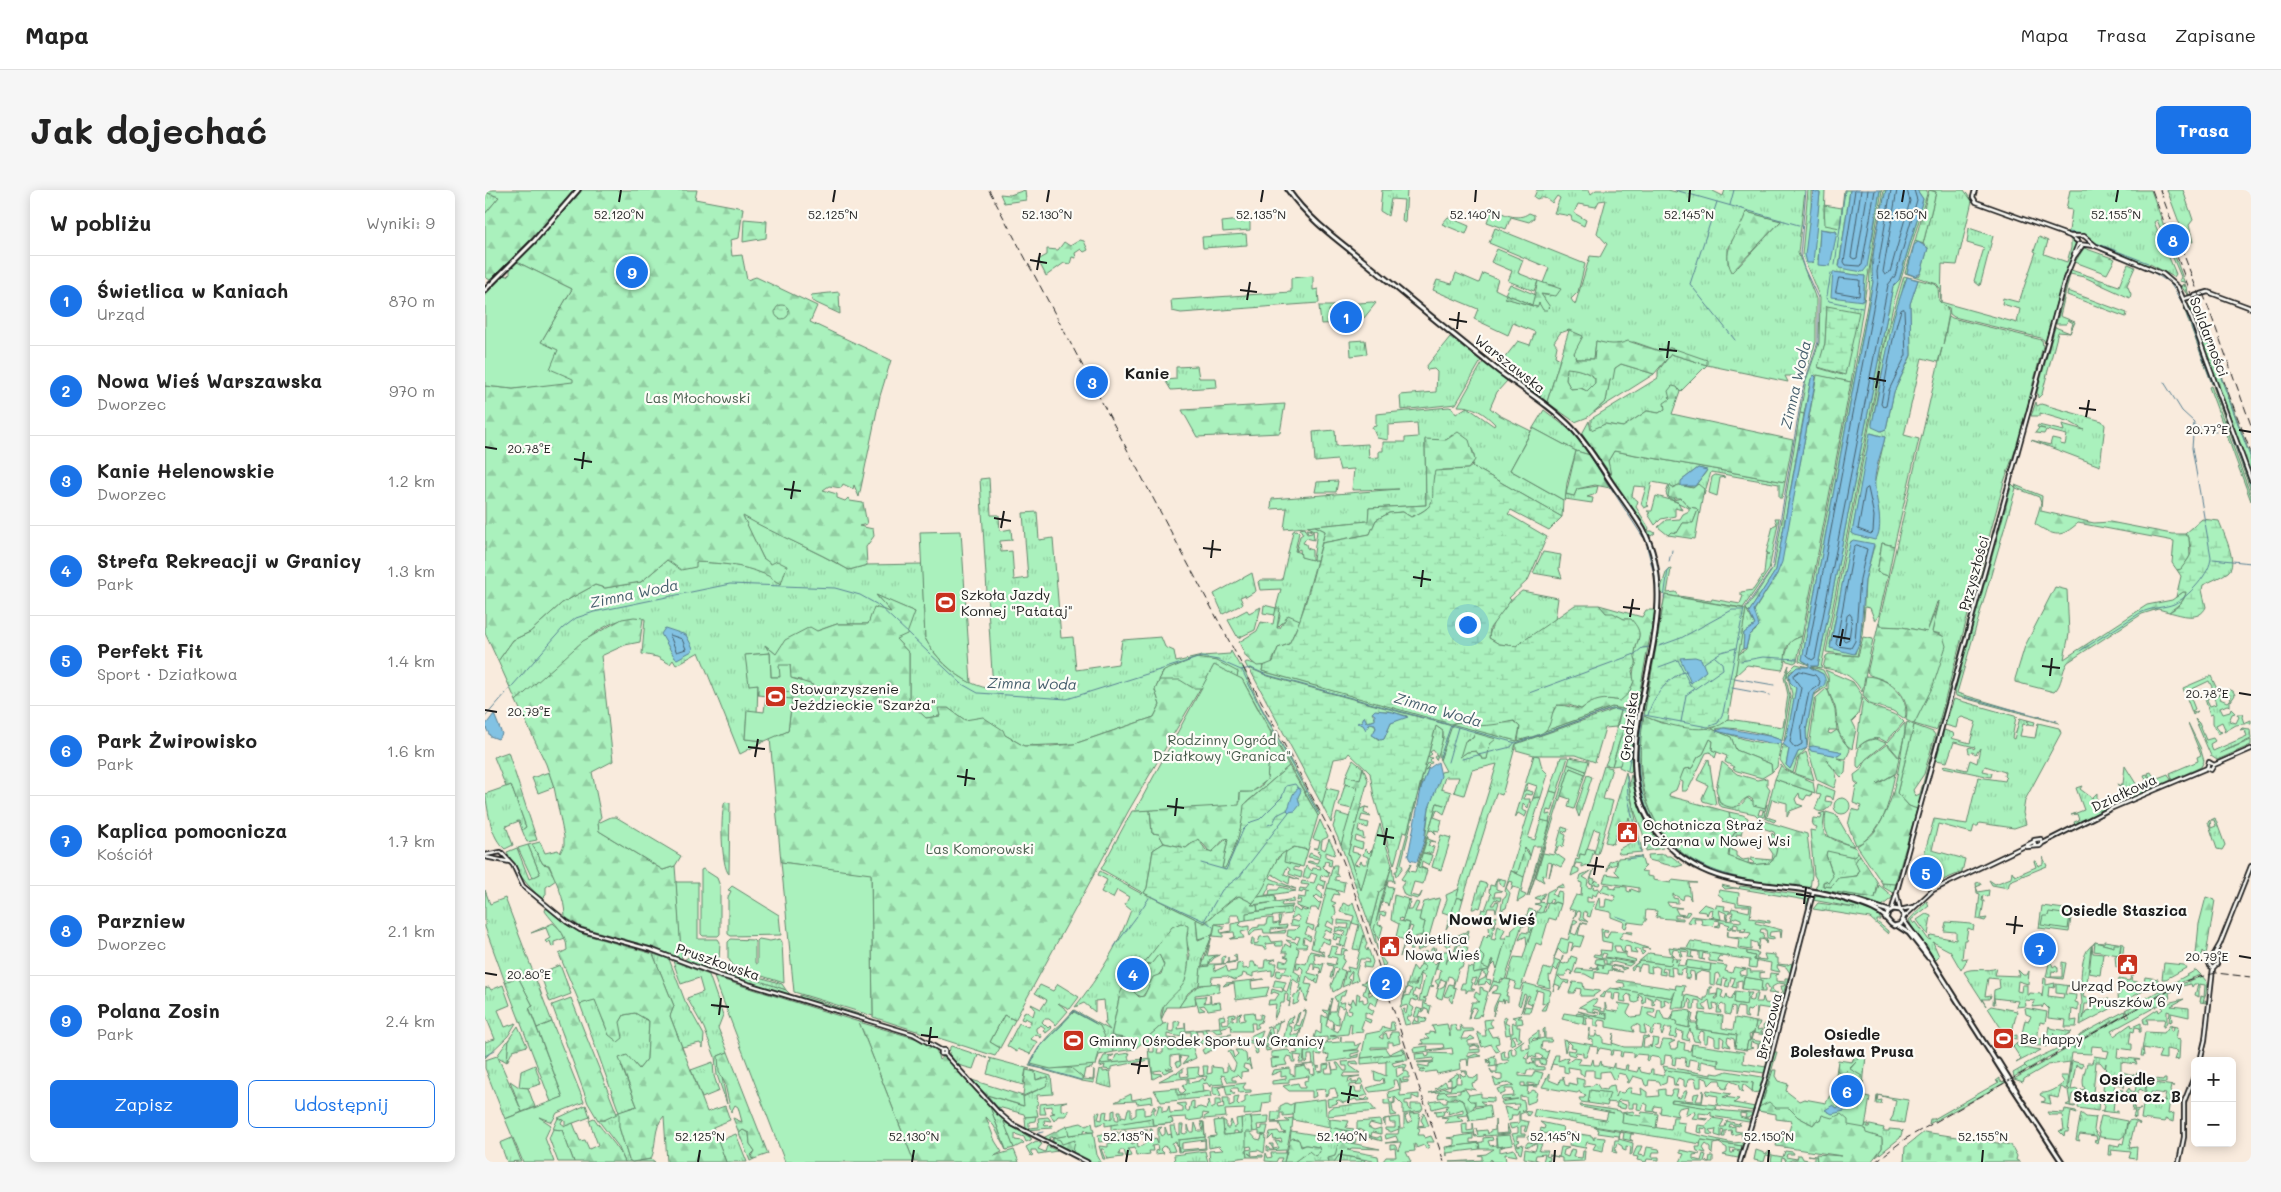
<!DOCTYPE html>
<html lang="pl">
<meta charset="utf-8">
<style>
:root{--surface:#fff;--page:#f6f6f6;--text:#222;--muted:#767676;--line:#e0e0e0;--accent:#1a73e8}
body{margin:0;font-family:Mali,sans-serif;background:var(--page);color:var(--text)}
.controls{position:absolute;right:15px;bottom:15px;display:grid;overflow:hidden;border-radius:8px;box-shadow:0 2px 12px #0003}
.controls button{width:45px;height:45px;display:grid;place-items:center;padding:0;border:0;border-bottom:1px solid var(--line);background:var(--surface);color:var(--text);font:25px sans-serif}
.you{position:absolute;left:982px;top:434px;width:18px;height:18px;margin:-12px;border:4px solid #fff;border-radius:50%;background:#1a73e8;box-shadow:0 0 0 8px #1a73e833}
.badge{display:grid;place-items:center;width:32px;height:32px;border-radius:50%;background:var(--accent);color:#fff;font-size:16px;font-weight:700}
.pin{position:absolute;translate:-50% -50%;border:2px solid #fff;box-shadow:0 1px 5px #0006}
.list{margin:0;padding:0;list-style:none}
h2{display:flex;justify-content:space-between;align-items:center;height:65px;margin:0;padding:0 20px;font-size:21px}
h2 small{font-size:16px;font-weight:400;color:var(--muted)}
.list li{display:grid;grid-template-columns:32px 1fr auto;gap:15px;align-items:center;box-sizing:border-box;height:90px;padding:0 20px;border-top:1px solid var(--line)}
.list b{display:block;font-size:19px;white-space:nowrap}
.list p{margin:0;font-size:16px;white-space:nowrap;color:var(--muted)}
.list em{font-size:16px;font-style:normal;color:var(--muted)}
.actions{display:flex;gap:10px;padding:15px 20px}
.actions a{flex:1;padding:11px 0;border:1px solid var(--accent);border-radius:8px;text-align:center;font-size:18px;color:var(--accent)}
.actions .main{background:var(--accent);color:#fff}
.map{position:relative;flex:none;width:1766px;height:972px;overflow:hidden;border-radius:8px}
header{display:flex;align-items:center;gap:30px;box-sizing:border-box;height:70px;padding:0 25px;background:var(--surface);border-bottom:1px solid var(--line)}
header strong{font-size:24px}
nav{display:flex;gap:28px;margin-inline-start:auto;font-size:18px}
.intro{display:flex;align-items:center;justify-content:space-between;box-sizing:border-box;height:120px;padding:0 30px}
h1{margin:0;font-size:35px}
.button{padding:12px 22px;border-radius:8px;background:var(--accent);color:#fff;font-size:18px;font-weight:700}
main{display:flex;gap:30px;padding:0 30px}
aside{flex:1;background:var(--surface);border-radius:8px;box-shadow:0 2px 12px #0003}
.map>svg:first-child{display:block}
.grass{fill:url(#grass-tufts);stroke:#63866c;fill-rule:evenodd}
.forest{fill:url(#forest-firs);stroke:#63866c;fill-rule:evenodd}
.wetland{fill:url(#wetland-marsh);stroke:#63866c;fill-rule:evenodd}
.cemetery{fill:url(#cemetery-stones);stroke:#63866c}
.garden{fill:#aaf1bd;stroke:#63866c}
.water{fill:#82c2e3;stroke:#598093}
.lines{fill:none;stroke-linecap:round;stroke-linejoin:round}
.shore{stroke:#455e6c;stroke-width:1}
.stream{stroke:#598093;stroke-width:1}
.tertiary-casing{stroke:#1c1c1c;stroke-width:6}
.secondary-casing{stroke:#1c1c1c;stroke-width:7}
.tertiary{stroke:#fdfcf7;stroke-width:2.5}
.secondary{stroke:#fdfcf7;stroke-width:3}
.rail{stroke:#1c1c1c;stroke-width:1;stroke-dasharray:8 4;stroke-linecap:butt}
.ticks{fill:none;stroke:#1c1c1c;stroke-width:2}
.labels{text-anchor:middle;stroke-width:4.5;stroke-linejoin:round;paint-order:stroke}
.street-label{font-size:14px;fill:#1c1c1c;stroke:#fdfcf7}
.park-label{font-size:14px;fill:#475c4c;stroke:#fdfcf7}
.poi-label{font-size:14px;fill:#1c1c1c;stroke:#fdfcf7;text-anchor:start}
.water-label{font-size:15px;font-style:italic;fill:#455e6c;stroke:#fdfcf7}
.neighbourhood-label{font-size:15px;font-weight:bold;fill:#1c1c1c;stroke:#fdfcf7}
.quarter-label{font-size:16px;font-weight:bold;fill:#1c1c1c;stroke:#fdfcf7}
.ticks-label{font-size:12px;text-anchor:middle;fill:#1c1c1c;stroke:#fdfcf7;stroke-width:4.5;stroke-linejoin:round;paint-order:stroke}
</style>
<header>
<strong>Mapa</strong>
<nav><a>Mapa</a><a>Trasa</a><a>Zapisane</a></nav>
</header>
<div class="intro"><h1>Jak dojechać</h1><a class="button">Trasa</a></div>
<main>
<aside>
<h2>W pobliżu<small>Wyniki: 9</small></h2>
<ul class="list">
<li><span class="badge">1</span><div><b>Świetlica w Kaniach</b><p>Urząd</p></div><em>870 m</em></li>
<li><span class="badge">2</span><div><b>Nowa Wieś Warszawska</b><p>Dworzec</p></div><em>970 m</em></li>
<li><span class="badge">3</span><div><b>Kanie Helenowskie</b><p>Dworzec</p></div><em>1.2 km</em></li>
<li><span class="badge">4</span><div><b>Strefa Rekreacji w Granicy</b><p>Park</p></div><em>1.3 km</em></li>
<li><span class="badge">5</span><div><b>Perfekt Fit</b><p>Sport · Działkowa</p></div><em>1.4 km</em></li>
<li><span class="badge">6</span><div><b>Park Żwirowisko</b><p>Park</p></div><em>1.6 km</em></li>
<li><span class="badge">7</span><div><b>Kaplica pomocnicza</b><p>Kościół</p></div><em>1.7 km</em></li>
<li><span class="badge">8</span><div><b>Parzniew</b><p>Dworzec</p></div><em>2.1 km</em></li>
<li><span class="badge">9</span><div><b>Polana Zosin</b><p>Park</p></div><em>2.4 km</em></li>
</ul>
<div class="actions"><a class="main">Zapisz</a><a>Udostępnij</a></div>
</aside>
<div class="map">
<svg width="1766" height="972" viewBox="0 0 1766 972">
<defs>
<pattern id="grass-tufts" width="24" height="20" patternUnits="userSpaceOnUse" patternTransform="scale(1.25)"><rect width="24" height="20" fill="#aaf1bd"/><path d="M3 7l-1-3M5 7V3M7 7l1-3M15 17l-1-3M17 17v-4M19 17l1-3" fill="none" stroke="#92cea2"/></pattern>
<pattern id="forest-firs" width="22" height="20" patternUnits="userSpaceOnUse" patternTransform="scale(1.25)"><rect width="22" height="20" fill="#aaf1bd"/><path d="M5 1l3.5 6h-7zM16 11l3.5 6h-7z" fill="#92cea2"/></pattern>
<pattern id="wetland-marsh" width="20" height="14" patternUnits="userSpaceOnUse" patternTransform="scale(1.25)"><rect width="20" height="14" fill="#aaf1bd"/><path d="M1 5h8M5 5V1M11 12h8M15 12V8" fill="none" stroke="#92cea2"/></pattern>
<pattern id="cemetery-stones" width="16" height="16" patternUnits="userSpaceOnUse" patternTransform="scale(1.25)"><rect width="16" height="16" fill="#aaf1bd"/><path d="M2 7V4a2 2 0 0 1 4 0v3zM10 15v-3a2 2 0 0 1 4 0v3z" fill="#92cea2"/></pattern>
</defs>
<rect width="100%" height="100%" fill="#f9ebdd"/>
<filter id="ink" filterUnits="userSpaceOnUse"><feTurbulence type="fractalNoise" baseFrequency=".02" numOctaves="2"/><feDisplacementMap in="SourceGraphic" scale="10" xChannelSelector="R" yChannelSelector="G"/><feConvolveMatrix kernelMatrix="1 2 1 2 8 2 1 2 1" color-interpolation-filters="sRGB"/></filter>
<g filter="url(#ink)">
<path class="grass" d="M 897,0 L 922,0 L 920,33 L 917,31 L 919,10 L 906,9 L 903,26 L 895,21 Z
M 1052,0 L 1104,0 L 1106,4 L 1111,0 L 1183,0 L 1191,2 L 1193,0 L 1226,0 L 1238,6 L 1240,0 L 1320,0 L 1313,63 L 1331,109 L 1331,152 L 1321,181 L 1321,175 L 1317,174 L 1311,186 L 1300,186 L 1303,192 L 1222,175 L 1195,202 L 1192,197 L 1180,219 L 1174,223 L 1162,221 L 1138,237 L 1120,234 L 1106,241 L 1106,229 L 1173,188 L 1173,181 L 1186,164 L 1222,175 L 1185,158 L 1175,161 L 1149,152 L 1125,155 L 1111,151 L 1109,169 L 1090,169 L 1087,144 L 1084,140 L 1075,143 L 1069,152 L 1072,156 L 1070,166 L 1075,169 L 1062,212 L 1014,175 L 1033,151 L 1045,155 L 1050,142 L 1028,133 L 1023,145 L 989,129 L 993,119 L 948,100 L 952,90 L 967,94 L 971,83 L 994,93 L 998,83 L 1013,89 L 1010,99 L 1020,104 L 1025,94 L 1051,105 L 1047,115 L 1021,104 L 1021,108 L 1051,117 L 1054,113 L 1064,117 L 1056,104 L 1065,106 L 1070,96 L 1058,93 L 1064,78 L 1004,53 L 1010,38 L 1100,74 L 1093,102 L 1086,109 L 1090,115 L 1105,66 L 1115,67 L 1122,54 L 1112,43 L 1121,10 L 1114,11 L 1111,17 L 1093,14 L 1089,23 L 1101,30 L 1099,36 L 1087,30 L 1086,26 L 1069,23 L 1075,8 L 1072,6 L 1067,13 C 1063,9 1058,6 1052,9 L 1049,7 ZM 1261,22 L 1296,31 L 1253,77 L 1243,74 L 1243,57 L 1257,35 Z
M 1323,0 L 1340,0 L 1339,27 L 1355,37 L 1359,0 L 1365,0 L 1354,76 L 1387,51 L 1395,0 L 1397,0 L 1366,192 L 1330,185 L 1326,189 L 1319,224 L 1315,223 L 1321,190 L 1334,153 L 1335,108 L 1317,65 ZM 1326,1 L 1335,3 L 1327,74 ZM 1335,39 L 1351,41 L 1352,44 L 1333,70 ZM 1348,82 L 1380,86 L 1378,111 ZM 1342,116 L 1357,185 L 1334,178 L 1340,153 Z
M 1399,0 L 1401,0 L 1389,65 L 1388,92 L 1317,470 L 1324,475 L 1314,471 L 1317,454 L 1384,105 L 1385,80 Z
M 1432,0 L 1442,0 L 1442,4 L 1409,112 L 1399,154 L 1336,478 L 1326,476 L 1333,476 L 1408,96 L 1414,90 L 1438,9 Z
M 1444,0 L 1479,0 L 1487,11 L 1472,75 L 1457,74 L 1456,112 L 1532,133 L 1535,119 L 1517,114 L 1518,108 L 1533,112 L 1535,109 L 1551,62 L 1549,61 L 1554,47 L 1563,51 L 1559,64 L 1582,72 L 1586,58 L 1586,49 L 1590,52 L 1591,59 L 1578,88 L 1441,591 L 1408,703 L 1398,697 L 1397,693 L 1410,693 L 1431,619 L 1424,616 L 1412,603 L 1429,535 L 1448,542 L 1450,545 L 1439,584 L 1428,600 L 1430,606 L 1435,604 L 1532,255 L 1519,292 L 1452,539 L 1449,540 L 1429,534 C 1444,502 1458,481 1456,444 L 1447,442 L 1454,413 L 1452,412 L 1442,442 L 1417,437 L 1394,436 L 1394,432 L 1457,158 L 1453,172 L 1437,168 L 1419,245 L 1434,249 L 1409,356 L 1397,353 L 1392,382 L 1403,386 L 1394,425 L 1390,431 L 1385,418 L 1380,417 L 1377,445 L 1372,466 L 1341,462 L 1401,149 L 1419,86 L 1450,94 L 1453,97 L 1454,111 L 1456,113 L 1455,99 L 1452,94 L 1420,83 L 1430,51 L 1433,52 L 1429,55 L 1422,83 L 1434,86 L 1436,83 L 1443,58 L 1438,54 L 1451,2 ZM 1420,90 L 1433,90 L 1425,114 L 1426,166 L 1409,202 L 1401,239 L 1396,241 L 1387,235 L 1395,190 ZM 1458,115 L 1464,118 L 1465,124 L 1469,127 L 1556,148 L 1559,150 L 1560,155 L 1536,240 L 1558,156 L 1557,150 L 1467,128 L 1464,126 L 1458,155 L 1464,123 L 1462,117 ZM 1386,243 L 1400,247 L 1389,295 L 1394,326 L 1367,343 ZM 1366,351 L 1389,356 L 1380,390 L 1378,432 L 1370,464 L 1345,455 Z
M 1585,0 L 1666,0 L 1704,105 L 1703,105 L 1701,99 L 1701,103 L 1696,96 L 1698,94 L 1700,97 L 1699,92 L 1694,91 L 1696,87 L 1672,30 L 1669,32 L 1691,84 L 1689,87 L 1665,74 L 1662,75 L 1612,55 L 1599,45 L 1593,46 L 1581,42 L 1584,41 L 1587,20 L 1581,19 Z
M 1682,0 L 1698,0 L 1708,30 L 1704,35 L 1708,52 L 1701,51 Z
M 0,2 L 14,7 L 0,24 Z
M 1007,19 C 1018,23 1032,32 1044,23 L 1049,25 L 1049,28 L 1044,32 L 1026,27 L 1021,39 L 1002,32 Z
M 963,27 L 984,36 L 981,44 L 957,34 Z
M 765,29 L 765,40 L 738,42 L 737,32 Z
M 1484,38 L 1508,46 L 1495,96 L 1489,91 L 1499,58 L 1482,53 Z
M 761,44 L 762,55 L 718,58 L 717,47 Z
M 1012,59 L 1038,70 L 1033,83 L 1053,91 L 1049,101 L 1023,91 L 1027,81 L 1006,72 Z
M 1585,84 L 1575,126 L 1590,132 L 1585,143 L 1573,142 L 1557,204 L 1553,208 L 1552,202 L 1570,137 L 1585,143 L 1588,133 L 1583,130 L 1581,134 L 1571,134 Z
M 828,86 L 828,100 L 833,99 L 834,113 L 696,123 L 687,121 L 686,110 L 806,102 L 806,88 Z
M 1706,110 L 1725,156 L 1766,267 L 1766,286 L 1712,139 L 1705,115 Z
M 887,112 L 891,113 L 879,128 L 875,125 L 854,127 L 850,119 L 844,120 L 846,132 L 851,131 L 849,133 L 876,132 L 836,134 L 834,116 L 861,116 L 861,114 Z
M 1698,116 L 1699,116 L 1728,191 L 1727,194 Z
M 965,147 L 996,171 L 971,214 L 916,220 L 915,205 L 951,202 L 952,182 L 949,179 L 942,180 L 941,177 Z
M 880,150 L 882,164 L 866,166 L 865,151 Z
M 998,172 L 1022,191 L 1012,202 L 1005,218 L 1014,225 L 1046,241 L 1025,280 L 1078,310 L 1077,327 L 987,276 C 995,258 980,253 967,245 L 961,250 L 940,250 L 941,315 L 884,318 L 884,331 L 799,339 L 802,318 L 786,319 L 787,309 L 914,299 L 867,300 L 869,279 L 855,280 L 852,270 L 830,272 L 828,242 L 850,240 L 851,256 L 883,254 L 884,268 L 894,267 L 894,261 L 898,261 L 898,252 L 920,252 L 920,248 L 933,247 L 932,233 L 903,235 L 903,250 L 892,248 L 887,237 L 891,236 L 891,224 L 964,217 L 967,218 L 971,224 L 982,217 L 1009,236 L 1010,234 C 998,222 989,216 973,216 Z
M 1136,174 L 1169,184 L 1109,222 L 1121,211 L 1125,190 L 1130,178 Z
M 712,176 L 714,188 L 731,188 L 732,197 L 686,200 L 680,190 L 691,189 L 691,177 Z
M 1081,177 C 1093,179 1101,181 1110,188 L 1110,193 L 1102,202 L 1097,198 L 1086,199 L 1081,190 Z
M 1726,196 L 1766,306 L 1766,311 L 1724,197 Z
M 1728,196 L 1731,197 L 1766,294 L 1766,301 Z
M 1551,212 L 1552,216 L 1556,214 L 1617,231 L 1620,235 L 1615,276 L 1546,250 L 1565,255 L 1567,248 L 1576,250 L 1575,254 L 1580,255 L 1582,245 L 1561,240 L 1559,244 L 1550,243 L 1554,238 L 1560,239 L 1552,237 L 1553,235 L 1579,241 L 1577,234 L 1599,240 L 1585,232 L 1555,223 L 1555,226 L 1546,226 Z
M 1059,220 L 1086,241 L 1105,265 L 1091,261 L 1048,238 Z
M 1129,261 L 1300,292 L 1297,308 L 1294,308 L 1294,294 L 1226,282 L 1219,305 L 1219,299 L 1194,295 L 1187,298 L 1185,296 L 1189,310 L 1196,308 L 1204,317 L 1211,318 L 1213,320 L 1208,333 L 1198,333 L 1192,343 L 1183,345 L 1173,337 L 1181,330 L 1195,329 L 1198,324 L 1204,321 L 1204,318 L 1183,308 L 1181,303 L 1184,295 L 1167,292 L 1162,315 L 1164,316 L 1159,318 L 1156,314 L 1161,297 L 1149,296 L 1147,306 L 1153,311 L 1151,317 L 1164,338 L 1163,341 L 1167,341 L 1170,343 L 1166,346 L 1163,344 L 1110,264 L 1112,263 L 1125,283 L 1123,271 ZM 1213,278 L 1221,280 L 1221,282 L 1210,296 L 1196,291 Z
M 1230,285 L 1240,287 L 1235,288 L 1232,306 L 1224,303 L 1227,287 Z
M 504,288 L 506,325 L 514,325 L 515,341 L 526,339 L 527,350 L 515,351 L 516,362 L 527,361 L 529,390 L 543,388 L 538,323 L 552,322 L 554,350 L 568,348 L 576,448 L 588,447 L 591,480 L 633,474 L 637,450 L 676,447 L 680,457 L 689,461 L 691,472 L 717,466 L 745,464 L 746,461 L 754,475 L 757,475 L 773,511 L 835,624 L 833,626 L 757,489 L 678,482 L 670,500 L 675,515 L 669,527 L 589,554 L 539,556 L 520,545 L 480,530 L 463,518 L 455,526 L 441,528 L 424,512 L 424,463 L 411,449 L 430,422 L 392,406 L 407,423 L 383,434 L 352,434 L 332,441 L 291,464 L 281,456 L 285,463 L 261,465 L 264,494 L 273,494 L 272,523 L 262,522 L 260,549 L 280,551 L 255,564 L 214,462 L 191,475 L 188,470 L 185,474 L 172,467 L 157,464 L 160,429 C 123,422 94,457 69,479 C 57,490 44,500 31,511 L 13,471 L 28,450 L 45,442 L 77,413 L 110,395 L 120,398 L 156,392 L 182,370 C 215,373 249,371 280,384 C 286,386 289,392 296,393 L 286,375 L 278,368 L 257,325 C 292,345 329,360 364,380 L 382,375 L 437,374 L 440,448 C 453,473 480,496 508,499 L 495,289 Z
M 853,291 L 851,302 L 830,302 L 832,292 Z
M 1527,294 L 1531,298 L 1472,503 L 1574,533 L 1471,506 L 1470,501 Z
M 1113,296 L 1111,304 L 1102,307 L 1108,308 L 1107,313 L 1080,309 L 1081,304 L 1089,306 L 1092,299 Z
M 1171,306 L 1193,312 L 1197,320 L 1190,318 L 1190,326 L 1176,329 L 1170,335 L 1163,324 L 1165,323 L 1162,321 L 1167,321 Z
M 1290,328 L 1294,328 L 1284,380 L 1258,418 L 1181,405 L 1159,524 L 1160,520 L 1158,520 L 1180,405 L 1177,404 L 1176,398 L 1182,380 L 1186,379 L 1182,403 L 1191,402 L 1194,406 L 1226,411 L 1227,409 L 1255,414 L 1258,406 L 1256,405 L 1256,402 L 1268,400 L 1279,384 L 1281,364 L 1284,364 L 1281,364 L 1288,336 L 1292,334 Z
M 812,340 L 814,342 L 810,361 L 817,363 L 816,367 L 832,370 L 815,430 L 797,433 L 792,438 L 795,426 L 791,418 L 790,425 L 778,423 L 779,415 L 791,418 L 796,399 L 775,400 L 773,392 L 775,390 L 797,390 L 808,341 Z
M 1058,362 L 1076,365 L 1074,379 L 1077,388 L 1048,383 Z
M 767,383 L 771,401 L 761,407 L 760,405 L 755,407 L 758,414 L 738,424 L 729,404 Z
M 1037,401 L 1073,408 L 1070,430 L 1031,456 L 1014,454 L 1004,448 C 1006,429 1022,413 1037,401 Z
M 776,417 L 770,440 L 753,448 L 743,430 L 762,420 L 764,423 Z
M 1261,419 L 1270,435 L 1259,443 L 1258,459 L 1253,465 Z
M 1317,446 L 1312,471 L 1309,473 L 1299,470 L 1305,451 Z
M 762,472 L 778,476 L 777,481 L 1032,551 L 1127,517 L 1150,522 L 1143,524 L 1142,526 L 1127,576 L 1120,575 L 1126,561 L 1136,521 L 1123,520 L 1031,554 L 1017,605 L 1011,603 L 978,709 L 971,707 L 1012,574 L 987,580 L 979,605 L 969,602 L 974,587 L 960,587 L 956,599 L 966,602 L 962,616 L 952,613 L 933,677 L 942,680 L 938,694 L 929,692 L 925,705 L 934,707 L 937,702 L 935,707 L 932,709 L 919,705 L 916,697 L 920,691 L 916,689 L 926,674 L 923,681 L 930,682 L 940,651 L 944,618 L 956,582 L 961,581 L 955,570 L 966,536 L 783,486 L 763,479 L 760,473 ZM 990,543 L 1005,548 L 1007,551 L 1004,556 L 1002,569 L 997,569 L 991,561 L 982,562 L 975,567 L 983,549 L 988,548 Z
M 1311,474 L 1324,477 L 1316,476 L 1305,482 L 1304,485 L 1311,499 L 1302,546 L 1299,551 L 1307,504 L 1302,483 Z
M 1304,475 L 1301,489 L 1305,506 L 1297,551 C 1284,544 1245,535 1231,539 C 1247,546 1280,557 1296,553 L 1292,577 L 1287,582 L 1286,574 L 1251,560 L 1246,547 L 1227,539 L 1243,529 L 1298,537 L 1303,505 L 1299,487 Z
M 1326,477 L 1338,480 L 1343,490 L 1341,497 L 1330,505 L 1322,556 L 1321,541 L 1328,505 L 1335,501 L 1338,484 Z
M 1726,486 L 1731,497 L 1728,499 L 1724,491 L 1703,501 L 1710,519 L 1707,521 L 1708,523 L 1713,521 L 1708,525 L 1698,498 Z
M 1743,499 L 1748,501 L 1750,505 L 1746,511 L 1745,505 L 1738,503 L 1735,509 L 1742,512 L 1745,510 L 1745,516 L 1742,515 L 1735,518 L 1738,524 L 1745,522 L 1746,519 L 1750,523 L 1747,524 L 1744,531 L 1751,533 L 1754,527 L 1752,524 L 1758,524 L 1757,527 L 1759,533 L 1766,530 L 1766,533 L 1751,535 L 1739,542 L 1740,539 L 1737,532 L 1731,535 L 1734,541 L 1737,542 L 1733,544 L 1728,533 L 1728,524 L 1725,525 L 1720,509 L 1724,507 L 1722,510 L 1725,516 L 1731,514 L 1729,507 L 1726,506 L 1731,506 Z
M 1469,509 L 1533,527 L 1531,527 L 1527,548 L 1529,549 L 1535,528 L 1550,532 L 1549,535 L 1543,534 L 1543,530 L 1542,535 L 1538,534 L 1535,546 L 1550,548 L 1553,533 L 1574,538 L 1576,543 L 1540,610 L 1538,623 L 1541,634 L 1529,638 L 1494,633 L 1493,636 L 1489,636 L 1487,643 L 1453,634 L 1447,660 L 1480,669 L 1477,682 L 1444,696 L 1450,680 L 1441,676 L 1443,670 L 1438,668 L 1449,629 L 1482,634 L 1493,587 L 1520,591 L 1521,588 L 1519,586 L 1520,582 L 1500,576 L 1498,581 L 1507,583 L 1506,587 L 1458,577 L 1460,575 L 1482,580 L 1485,570 L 1492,573 L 1495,558 L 1491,564 L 1487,562 L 1484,563 L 1483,558 L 1486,557 L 1489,559 L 1490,557 L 1469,552 L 1462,572 L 1451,570 L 1459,540 L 1468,543 L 1469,546 L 1466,548 L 1485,553 L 1491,532 L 1477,527 L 1473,529 L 1471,538 L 1460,535 Z
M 1158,528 C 1160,541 1154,561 1155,576 C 1158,640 1201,676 1261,689 C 1278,692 1316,694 1327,700 C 1314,701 1299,696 1285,694 C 1264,691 1242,689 1222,680 C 1165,654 1138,586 1158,528 Z
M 1710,529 L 1714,533 L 1721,550 L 1728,548 L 1730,551 L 1725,554 L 1728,561 L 1762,546 L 1759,539 L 1755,540 L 1757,538 L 1765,539 L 1766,549 L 1735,563 L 1766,550 L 1766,555 L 1732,570 L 1726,566 Z
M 1703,533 L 1715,557 L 1719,571 L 1716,577 L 1687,590 L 1685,583 L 1713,571 L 1712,567 L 1716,565 Z
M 951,536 L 958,541 L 957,555 L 951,570 L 949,567 L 952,565 L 948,560 L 945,562 L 947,564 L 943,567 L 947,568 L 945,570 L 947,573 L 942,574 L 944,576 L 940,580 L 944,578 L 935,602 L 937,591 L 916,674 L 918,677 L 911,687 L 910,681 L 912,681 Z
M 1225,549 L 1228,551 L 1227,560 L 1232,562 L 1230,568 L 1225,562 L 1221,563 L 1205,596 L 1201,601 L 1197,601 L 1198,592 L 1194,590 L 1199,579 L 1207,578 L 1213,567 L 1218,564 Z
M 1076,567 L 1083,567 L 1072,603 L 1065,601 Z
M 868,570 L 878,578 L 875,590 L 861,586 Z
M 1083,574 L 1101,581 L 1100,584 L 1085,578 L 1044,706 Z
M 1119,576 L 1127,578 L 1118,609 L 1128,611 L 1113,664 L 1109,663 L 1115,641 L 1109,639 L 1100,665 L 1095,664 L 1094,668 L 1092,667 Z
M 1640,576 L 1653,597 L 1662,593 L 1659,585 L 1662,584 L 1668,598 L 1630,615 L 1626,607 L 1639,602 L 1632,594 L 1637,597 L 1635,594 L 1638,594 Z
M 64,582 L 69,597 L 53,603 L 47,588 Z
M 1666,582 L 1670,589 L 1683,584 L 1686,590 L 1669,598 L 1663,583 Z
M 1290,589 L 1327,602 L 1326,606 L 1322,605 L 1319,610 L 1315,608 L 1314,603 L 1310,609 L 1312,614 L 1318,616 L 1305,621 L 1302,627 L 1302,613 L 1287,609 L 1282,627 L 1291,630 L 1289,632 L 1280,628 Z
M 860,594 L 873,597 L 867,619 L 854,616 Z
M 26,595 L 41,637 L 37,640 L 34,631 L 21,636 L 28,655 L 20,659 C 5,647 4,623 0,604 Z
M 1597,596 L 1595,599 L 1607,608 L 1612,603 L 1612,614 L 1624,607 L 1628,615 C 1618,620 1597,629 1590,635 L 1589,632 L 1594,630 L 1592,624 L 1586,625 L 1599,620 L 1591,598 Z
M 841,598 L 854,601 L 846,633 L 837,615 Z
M 1232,606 C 1237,617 1246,618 1256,615 L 1262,608 L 1280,618 L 1282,614 L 1280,621 L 1275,619 L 1273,625 L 1277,625 L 1278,621 L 1280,622 L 1279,627 L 1273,627 L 1270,624 L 1237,617 L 1233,614 Z
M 1056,607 L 1043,648 L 1050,650 L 1056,630 L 1063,631 L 1065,628 L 1064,636 L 1042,707 L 1056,656 L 1048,656 L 1045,666 L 1043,660 L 1040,658 L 1033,683 L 1026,681 L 1048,608 Z
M1349 616a8 8 0 1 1 16 0a8 8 0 1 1-16 0Z
M 665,620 L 667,643 L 674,644 L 679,653 L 668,660 L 662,698 L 659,703 L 711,729 L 713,750 L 728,744 L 718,767 L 714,795 L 703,803 L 694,817 L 682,817 L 676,830 L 679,814 L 700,791 L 705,765 L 701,749 L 703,743 L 676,752 L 659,773 L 665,775 L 674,764 L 679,775 L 678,779 L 657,807 L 648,803 L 642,793 L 635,804 L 626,846 L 640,848 L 627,859 L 629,862 L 614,865 L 611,875 L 577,833 L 589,820 L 625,840 L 619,833 L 621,833 L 619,810 L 610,811 L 610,822 L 599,813 L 590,817 C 615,785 633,756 646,720 L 640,715 L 644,707 L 632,700 L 628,708 L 616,702 L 622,690 L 613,685 L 615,681 L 657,704 L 658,703 L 616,679 L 647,621 Z
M 1244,622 L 1258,625 L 1263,628 L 1262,633 L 1259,632 L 1256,645 L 1252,644 L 1247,660 L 1251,662 L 1251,666 L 1258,670 L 1264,669 L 1263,673 L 1268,674 L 1269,672 L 1265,670 L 1266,668 L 1287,670 L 1288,664 L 1284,658 L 1287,643 L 1291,647 C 1291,657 1294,665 1285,673 L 1267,675 L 1244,667 L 1246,648 L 1255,637 L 1251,630 L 1245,628 Z
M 852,623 L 865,627 L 856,655 L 848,637 Z
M 1730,628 L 1740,655 L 1737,660 L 1732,659 L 1723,632 L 1725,630 L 1726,638 L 1731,636 L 1729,630 L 1726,630 Z
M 1147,630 L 1152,635 L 1157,662 L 1136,664 L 1133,662 L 1134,659 L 1145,653 L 1149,641 Z
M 956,645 L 966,648 L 956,680 L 947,677 Z
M 47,654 L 58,674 L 63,675 L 71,690 L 61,697 L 61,704 L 58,709 C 40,695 32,681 22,662 L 32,658 L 44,689 L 55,684 L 43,655 Z
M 809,657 L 823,660 L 818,677 L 798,672 L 801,661 Z
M 1342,660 L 1369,667 L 1373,662 L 1375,665 L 1373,685 C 1361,690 1355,683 1346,697 L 1338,696 L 1338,692 L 1342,691 L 1347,682 L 1341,665 Z
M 1558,667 L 1562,676 L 1525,691 L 1523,698 L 1507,695 L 1504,690 L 1510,694 L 1526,688 L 1527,681 L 1530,686 L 1551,677 L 1549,671 L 1551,671 L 1553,676 L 1558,674 Z
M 848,675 L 852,675 L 851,684 L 854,686 L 850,687 L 850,690 L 860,692 L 858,702 L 842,698 Z
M 1495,692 L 1496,695 L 1491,697 L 1493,702 L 1504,700 L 1503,707 L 1498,705 L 1497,711 L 1499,711 L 1496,729 L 1502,728 L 1500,731 L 1492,729 L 1495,704 L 1492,703 L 1491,693 Z
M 1236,695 L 1254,699 L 1255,696 L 1319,705 L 1324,709 L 1322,718 L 1321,710 L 1251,698 L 1240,699 Z
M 1394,695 L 1408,707 L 1397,716 L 1384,711 L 1330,699 L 1390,708 Z
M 900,697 C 892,726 883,752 901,774 L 898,777 L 885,736 L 894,702 Z
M 0,700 L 5,714 L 20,708 L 67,832 L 52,838 L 44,817 L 48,816 L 33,787 L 20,792 L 0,737 Z
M 790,705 L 791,712 L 766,715 L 772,707 Z
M 909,705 L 926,710 L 924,710 L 918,729 L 915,728 L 914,731 L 925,733 L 920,750 L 911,747 L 914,734 L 906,730 Z
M 1332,705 L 1349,709 L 1392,723 L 1396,730 L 1392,730 L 1392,732 L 1403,741 L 1403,744 L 1385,728 L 1328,719 L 1333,713 L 1370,718 L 1328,710 Z
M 955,708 L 941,757 L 932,761 L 940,732 L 933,730 L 939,712 Z
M 1442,711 L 1444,716 L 1426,730 L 1429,734 L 1431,732 L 1443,749 L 1446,750 L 1444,747 L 1446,745 L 1471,750 L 1471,742 L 1459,741 L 1461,732 L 1486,734 L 1489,736 L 1488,740 L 1483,738 L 1481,750 L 1479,750 L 1477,769 L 1483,768 L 1476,780 L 1465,761 L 1448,752 L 1454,766 L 1450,770 L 1426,735 L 1424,730 Z
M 868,712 L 879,745 L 875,760 L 868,759 L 874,735 L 867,733 L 869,726 L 855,722 L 858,713 L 865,716 Z
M 1069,712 L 1076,714 L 1071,730 L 1064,728 L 1056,755 L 1051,753 L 1035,800 L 1029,799 L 1031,792 L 1022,789 L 1029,767 L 1038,768 L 1052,722 L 1060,722 L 1063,713 L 1068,714 Z
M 1557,716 L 1587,720 L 1584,742 L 1554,738 Z
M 807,717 L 805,724 L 761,730 L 760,723 Z
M 1441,724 L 1446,726 L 1443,745 L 1432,730 Z
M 1036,731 L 1038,731 L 1020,790 L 1016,789 L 1015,793 L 1008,791 L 1022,744 L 1026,745 L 1027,739 Z
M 68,733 L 76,740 L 80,748 L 69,752 L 69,756 L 67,757 L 65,751 L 62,753 L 60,751 L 65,748 L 61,738 L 46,743 Z
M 1206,751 L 1262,761 L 1262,764 L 1270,766 L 1269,770 L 1272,771 L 1271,778 L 1264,777 L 1265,770 L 1193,758 L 1202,758 Z
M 1619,751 L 1639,754 L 1636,779 L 1643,780 L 1643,783 L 1634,780 L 1634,776 L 1631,777 L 1630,766 L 1635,766 L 1636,755 L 1629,757 L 1610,752 L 1606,757 L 1602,794 L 1596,795 C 1596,780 1597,749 1619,753 Z
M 1555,754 L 1552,757 L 1552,768 C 1558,769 1567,770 1568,777 L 1571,775 L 1573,778 L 1573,782 L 1567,781 L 1566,787 L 1577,787 L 1577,772 L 1581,773 L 1578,789 L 1561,787 L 1564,773 L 1561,770 L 1549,768 L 1551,755 Z
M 1164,763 L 1187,766 L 1188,771 L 1186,775 L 1155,771 L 1147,780 L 1146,778 Z
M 168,764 L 184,769 L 200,811 L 219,845 L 218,858 L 215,853 L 197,857 L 185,826 L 189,816 Z
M 188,771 L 224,785 L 238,825 L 233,838 L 243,862 L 233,866 L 242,914 L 232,885 L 230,867 L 219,838 L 202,808 L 218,802 L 214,788 L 196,794 Z
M 75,775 L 86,804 L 65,812 L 55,783 Z
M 240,776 L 297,794 L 301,800 L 239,779 Z
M 1512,778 L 1510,785 L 1535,786 L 1533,780 L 1538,785 L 1542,785 L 1544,781 L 1543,794 L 1533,791 L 1532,801 L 1536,802 L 1537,795 L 1542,795 L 1542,805 L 1544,805 L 1545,803 L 1556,804 L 1557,807 L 1559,788 L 1561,789 L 1561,795 L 1570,793 L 1569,798 L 1564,797 L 1563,806 L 1578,808 L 1579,804 L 1571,803 L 1571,794 L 1586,796 L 1582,796 L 1580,804 L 1591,805 L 1590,812 L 1593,813 L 1593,821 L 1587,819 L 1586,831 L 1592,830 L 1591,837 L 1580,837 L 1581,830 L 1563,828 L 1564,819 L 1559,814 L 1557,818 L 1557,816 L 1547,817 L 1550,811 L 1540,810 L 1541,816 L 1531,817 L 1533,811 L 1509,808 L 1510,814 L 1508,814 L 1509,800 L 1515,798 L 1514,789 L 1503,788 L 1500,806 L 1506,805 L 1505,809 L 1497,809 L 1501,816 L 1479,782 C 1487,777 1501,782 1512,778 Z
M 1711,780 L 1716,785 L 1699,791 L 1642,823 L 1640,820 Z
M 1647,785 L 1649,786 L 1647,786 L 1646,791 L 1659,793 L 1660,787 L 1673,789 L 1673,793 L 1634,814 L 1633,805 L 1636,803 L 1632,803 L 1634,789 L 1644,791 Z
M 1717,786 L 1722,792 L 1721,804 L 1718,812 L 1721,810 L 1721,813 L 1715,812 L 1716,806 L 1719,807 L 1720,795 L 1714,794 L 1714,807 L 1710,805 L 1713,794 L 1709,794 L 1707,797 L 1706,794 L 1697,796 L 1684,803 L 1685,809 L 1626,841 L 1629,846 L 1646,834 L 1647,837 L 1656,833 L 1656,842 L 1654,842 L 1655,838 L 1650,837 L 1649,842 L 1646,841 L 1644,854 L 1647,854 L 1647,860 L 1633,858 L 1632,867 C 1638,868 1654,869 1655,870 L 1650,870 L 1652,874 L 1636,872 L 1636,882 L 1650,885 L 1653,882 L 1656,887 L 1678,890 L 1679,888 L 1681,888 L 1681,893 L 1620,884 L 1621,873 L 1620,878 L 1615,872 L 1611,872 L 1608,903 L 1616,902 L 1616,905 L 1596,902 L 1596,900 L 1600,899 C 1595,892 1601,879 1602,873 L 1607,873 L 1609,866 L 1622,868 L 1624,861 L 1618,860 L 1618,857 L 1607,856 L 1606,864 L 1587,863 L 1582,900 L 1576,897 L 1573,908 L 1564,906 L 1566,914 L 1556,912 L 1560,911 L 1560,908 L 1555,905 L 1556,903 C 1564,904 1575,897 1579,892 L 1575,886 L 1583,886 L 1585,872 L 1563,875 L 1539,889 L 1538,892 L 1529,889 L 1589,855 L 1589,859 L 1590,854 L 1641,825 L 1642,828 L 1645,826 L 1642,824 L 1699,793 Z
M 1259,787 L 1278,790 L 1276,802 L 1257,799 Z
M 779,789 L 766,791 L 767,799 L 784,797 L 781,806 L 751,810 L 749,793 L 738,796 L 741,793 Z
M 573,794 L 594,807 L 585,819 L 573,813 L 583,821 L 571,835 L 564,829 L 559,829 L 557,832 L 563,838 L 565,836 L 567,838 L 561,843 L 558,841 L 560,838 L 556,835 L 551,838 L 551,841 L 557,846 L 556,848 L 551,844 L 545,849 L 553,852 L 545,864 L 533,859 L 532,862 L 522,856 L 534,833 L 543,837 L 546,831 L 540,828 L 539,830 L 536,829 L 540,821 L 548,826 L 550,819 L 546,814 L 556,819 L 562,810 L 550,803 L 555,795 L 568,801 Z
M 18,795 L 25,815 L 13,820 L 20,837 L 31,833 L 23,846 L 0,868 L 0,852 L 10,849 L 0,824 L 0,798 L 4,797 L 6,800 Z
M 1191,795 L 1200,796 L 1198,805 L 1201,805 L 1199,818 L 1186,818 Z
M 1595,797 L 1604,798 L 1603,800 L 1599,800 L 1598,807 L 1606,809 L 1603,814 L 1600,814 L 1598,829 L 1601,821 L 1605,820 L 1607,809 L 1624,809 L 1625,818 L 1629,817 L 1595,835 L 1597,812 Z
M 110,809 L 124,845 L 135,832 L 139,825 L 150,823 L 164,831 L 162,869 L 154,879 L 149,873 L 136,875 L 152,916 L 135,922 L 134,937 L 144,970 L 147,972 L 166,969 L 170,972 L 140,972 L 133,956 L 113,930 L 119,930 L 134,922 L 95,814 Z
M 1699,809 L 1686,816 L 1704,818 L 1704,827 L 1686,823 L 1687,831 L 1684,832 L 1685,822 L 1682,821 L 1682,832 L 1679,837 L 1678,837 L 1680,829 L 1662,829 L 1663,835 L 1659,833 L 1658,829 L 1673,819 L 1674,822 L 1678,819 L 1677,817 L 1686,812 Z
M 1506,816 L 1532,821 L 1526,846 L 1532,845 L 1532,849 L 1525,848 L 1525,851 L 1528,857 L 1532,853 L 1532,856 L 1556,860 L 1531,873 L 1536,869 L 1503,818 Z
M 1540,818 L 1562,822 L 1560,833 L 1555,832 L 1552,850 L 1558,848 L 1556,856 L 1546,855 L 1548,850 L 1536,848 L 1537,854 L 1535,853 L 1540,830 L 1544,831 L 1546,826 L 1541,824 Z
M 1199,820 L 1206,821 L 1204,838 L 1191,835 L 1187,831 L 1189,821 Z
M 1093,821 L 1113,826 L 1116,823 L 1122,824 L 1122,829 L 1099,826 L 1098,834 L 1077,829 L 1079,823 L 1099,826 L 1099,823 Z
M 1640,821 L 1641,824 L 1589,853 L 1595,845 Z
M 1214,823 L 1238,826 L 1237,838 L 1248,840 L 1250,828 L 1271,832 L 1269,843 L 1264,845 L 1265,851 L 1263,851 L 1261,860 L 1250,858 L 1252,845 L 1212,839 Z
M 519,825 L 530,830 L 515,858 L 505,852 Z
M 577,833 L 579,835 L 561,851 L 608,875 L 607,878 L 600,879 L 598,889 L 608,890 L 609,880 L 609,893 L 597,891 L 597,887 L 544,876 C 551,858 562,846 577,833 Z
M 1686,834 L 1686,841 L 1688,841 L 1689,837 L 1686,836 L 1693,837 L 1691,849 L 1695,850 L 1694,869 L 1689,870 L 1692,861 L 1681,859 L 1681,869 L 1673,868 L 1676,861 L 1658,858 L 1659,866 L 1656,866 L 1660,842 L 1679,843 Z
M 1564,836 L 1565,838 L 1587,842 L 1573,850 L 1568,843 L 1572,850 L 1560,857 Z
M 1589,848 L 1588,853 L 1529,887 L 1528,883 L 1540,876 L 1542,878 L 1539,875 C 1548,869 1562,864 1573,858 L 1574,859 L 1573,858 Z
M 24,849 L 22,872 L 13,867 L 37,922 L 20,929 L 0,878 L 0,870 L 12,866 Z
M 1207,854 L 1259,862 L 1258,873 L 1281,877 L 1282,866 L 1283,867 L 1280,883 L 1233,877 L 1234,870 L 1205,865 Z
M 465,857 L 466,856 L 502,868 L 493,865 L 488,879 L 473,875 L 464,864 Z
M 917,858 L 919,858 L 923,870 L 876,874 L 876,868 L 919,863 Z
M 1289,862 L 1292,862 L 1278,910 L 1288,880 L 1291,880 L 1290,886 L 1293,891 L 1303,894 L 1301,901 L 1314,911 L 1319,909 L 1341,913 L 1349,897 L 1353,871 L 1367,872 L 1371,863 L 1381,865 L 1376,905 L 1385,907 L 1380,937 L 1381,934 L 1384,934 L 1382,937 L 1384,937 L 1385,935 L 1399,938 L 1398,941 L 1404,941 L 1404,939 L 1415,940 L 1417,942 L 1418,940 L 1415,948 L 1391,967 L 1397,958 L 1397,949 L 1390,946 L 1332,930 L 1328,935 L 1313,927 L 1273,921 Z
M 504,868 L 545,879 L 541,879 L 538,895 L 502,884 L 506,869 Z
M 666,868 L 668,889 L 665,870 L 626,877 L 626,880 L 619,879 L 620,875 L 615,877 L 615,874 Z
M 1587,871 L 1598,874 L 1597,878 L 1591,875 L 1586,900 L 1593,899 L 1592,905 L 1587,904 L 1585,916 L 1591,916 L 1589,917 L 1581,915 L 1585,913 L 1583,900 L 1585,900 L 1583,898 Z
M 228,872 L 229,886 L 234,901 L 217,908 L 206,880 Z
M 50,875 L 56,894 L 43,898 L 34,897 L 36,881 Z
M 1178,876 L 1226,885 L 1226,883 L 1234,884 L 1242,881 L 1277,887 L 1278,889 L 1274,902 L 1267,903 L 1268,893 L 1180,881 Z
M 615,879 L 616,880 L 618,879 L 618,882 L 625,881 L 627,898 L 612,894 Z
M 546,880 L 566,886 L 568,904 L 552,905 L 553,914 L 551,915 L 553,926 L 540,927 L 539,924 L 513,917 L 521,927 L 502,905 L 538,916 L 538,907 L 559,897 L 558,887 L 551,890 L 550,881 Z
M 1620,885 L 1661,891 L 1660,902 L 1655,899 L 1651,904 L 1649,920 L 1656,919 L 1651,922 L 1651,928 L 1648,927 L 1650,921 L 1647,921 L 1649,909 L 1644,908 L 1645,903 L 1641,902 L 1644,898 L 1646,901 L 1650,902 L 1652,891 L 1640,889 L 1639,898 L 1639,895 L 1630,894 L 1629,899 L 1638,900 L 1636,905 L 1630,903 L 1628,921 L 1633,920 L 1633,923 L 1615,921 L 1619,920 L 1620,916 L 1617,911 L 1620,901 L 1618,900 Z
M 1515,888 L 1515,891 L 1521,892 L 1444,934 L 1445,929 L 1449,929 L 1514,892 L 1511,891 Z
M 1662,892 L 1689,896 L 1686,896 L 1685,901 L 1687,905 L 1692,906 L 1691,911 L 1685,909 L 1683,924 L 1689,923 L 1688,932 L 1680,929 L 1680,932 L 1656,929 L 1659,908 L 1682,911 L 1679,910 L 1681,904 L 1666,902 L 1667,908 L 1660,908 Z
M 692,898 L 693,905 L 725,901 L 726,907 L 676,912 L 669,900 Z
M 1105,900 L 1126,903 L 1122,916 L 1103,913 Z
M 491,901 L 519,929 L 544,946 L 546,948 L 546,950 L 519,931 L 529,958 L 521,960 L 505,917 Z
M 1392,905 L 1423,910 L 1419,933 L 1405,931 L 1408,926 L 1411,910 L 1393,905 L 1392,911 L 1397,910 L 1396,914 L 1391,914 Z
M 1596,905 L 1598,905 L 1596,910 L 1608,912 L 1607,906 L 1614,908 L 1613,921 L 1593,918 Z
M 840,909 L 841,925 L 845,929 L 846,937 L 869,943 L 868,948 L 871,949 L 870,953 L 856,951 L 850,966 L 843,969 L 844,972 L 809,972 L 815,966 L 834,957 L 821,955 L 816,956 L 812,948 L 805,950 L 806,941 L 844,947 L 845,937 L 808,930 L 809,913 Z
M 884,913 L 891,921 L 843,926 L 843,920 L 847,917 Z
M 1004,915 L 1006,928 L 983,931 L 985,930 L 983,922 L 985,919 Z
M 1095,915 L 1135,921 L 1136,923 L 1148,921 L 1151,926 L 1138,924 L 1137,932 L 1186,940 L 1188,927 L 1193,927 L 1192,932 L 1200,933 L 1199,942 L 1248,953 L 1258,952 L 1257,956 L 1217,950 L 1216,954 L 1048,926 L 1050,919 L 1121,930 L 1123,922 L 1129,923 L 1096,917 Z
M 1580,919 L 1591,921 L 1592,923 L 1586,921 L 1583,942 L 1580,942 L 1579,946 L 1574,941 L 1579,940 L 1577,925 L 1564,925 L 1562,922 L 1579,923 Z
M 1596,923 L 1601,927 L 1610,928 L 1611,926 L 1609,940 L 1614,947 L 1612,953 L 1609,951 L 1612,950 L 1611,946 L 1595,944 L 1593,948 L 1595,951 L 1591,950 Z
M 1616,926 L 1642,931 L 1640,945 L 1635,949 L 1615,947 L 1613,939 Z
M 766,927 L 768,942 L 761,943 L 762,967 L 725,972 L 724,961 L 738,960 L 734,956 L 724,958 L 723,947 L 731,946 L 729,931 L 738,930 L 739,945 L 757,943 L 756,928 Z
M 668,928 L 668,935 L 688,933 L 626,940 L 626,934 Z
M 1648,930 L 1655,933 L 1654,935 L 1654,933 L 1650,933 L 1644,958 L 1652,957 L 1651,969 L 1644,968 L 1646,962 L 1626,960 L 1627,965 L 1623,965 L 1624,954 L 1634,956 L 1635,953 L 1638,954 L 1643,931 Z
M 715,932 L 719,932 L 721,959 L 693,962 L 692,950 L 720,947 L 718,932 ZM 720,950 L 720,958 L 697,960 L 697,953 Z
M 258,940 L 264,943 L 265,954 L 270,961 L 266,965 L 269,969 L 265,971 L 254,943 Z
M 608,942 L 612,965 L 616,972 L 607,972 L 566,953 L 568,947 Z
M 1089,943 L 1107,946 L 1109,950 L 1109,947 L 1120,948 L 1118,961 L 1108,959 L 1111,954 L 1102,952 L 1100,958 L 1084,955 L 1086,944 Z
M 251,944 L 262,972 L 241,972 L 233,951 Z
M 1025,945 L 1028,955 L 1012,957 L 1011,946 Z
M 27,948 L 36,971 L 22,972 L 15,953 Z
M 994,953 L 995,959 L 962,963 L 962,966 L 960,957 Z
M 720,961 L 723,972 L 690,972 L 689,965 Z
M 854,965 L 880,970 L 879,972 L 849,972 Z"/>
<path class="forest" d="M 0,0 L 89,0 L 45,50 L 5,90 L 0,87 L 0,24 L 14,7 L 0,2 Z
M 97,0 L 212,0 L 210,9 L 258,18 L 254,48 L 245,50 L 247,66 L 257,65 L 262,90 L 271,87 L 332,116 L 325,132 L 406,170 L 395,206 L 374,307 L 369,295 L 368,299 L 358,294 L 356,298 L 344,296 L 338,300 L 352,304 L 352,308 L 360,311 L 363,308 L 365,311 L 378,313 L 382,334 L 374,336 L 388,339 L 389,346 L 381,357 L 382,375 L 364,380 C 330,360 293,346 258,326 L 278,368 L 286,374 L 292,371 L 302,376 L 296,394 C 289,391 285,386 279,384 C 257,375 234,373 211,372 L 211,377 L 196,380 L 182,370 L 156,392 L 120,398 L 110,395 L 77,413 L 45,442 L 28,450 L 13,471 L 0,443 L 0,196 L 28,199 L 88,191 L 64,179 L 56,152 L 87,99 L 32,72 Z
M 540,0 L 541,10 L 519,13 L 515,4 L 525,5 Z
M 1444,0 L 1451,2 L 1438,54 L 1430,51 Z
M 1339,15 L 1357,18 L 1355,38 L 1340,35 Z
M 1261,22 L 1296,31 L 1247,82 C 1234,58 1255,44 1261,22 Z
M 259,29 L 282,31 L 281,48 L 258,52 Z
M 595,50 L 599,51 L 603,60 L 599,62 L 596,59 L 590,63 L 591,68 L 587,67 L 585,74 L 579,73 L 561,86 L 553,70 L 562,65 L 562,59 L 573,60 L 579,52 L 585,56 Z
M 1599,58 L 1630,69 L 1622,84 L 1590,72 Z
M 1643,74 L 1650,77 L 1642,95 L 1646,104 L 1645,108 L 1599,87 L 1585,84 L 1586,80 L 1634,96 Z
M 1053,91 L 1076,99 L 1071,106 L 1056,104 L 1065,117 L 1062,120 L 1058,120 L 1054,113 L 1052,117 L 1020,108 L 1021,104 L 1047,115 Z
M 1583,101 L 1642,123 L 1641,127 L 1582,105 Z
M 354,102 L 355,124 L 327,111 L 326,105 Z
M 1084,140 L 1098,146 L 1089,163 L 1091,169 L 1109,169 L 1111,151 C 1123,154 1131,156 1143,151 L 1174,161 L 1185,158 L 1193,160 L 1222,170 L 1222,175 L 1186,164 L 1169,184 L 1136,174 L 1130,178 L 1128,189 L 1125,190 L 1121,211 L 1103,227 L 1090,232 L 1062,212 ZM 1082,178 C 1093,179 1101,181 1110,188 L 1110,193 L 1102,201 L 1095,198 L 1086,199 L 1081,190 Z
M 1332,185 L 1366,192 L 1317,446 C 1294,453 1304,467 1297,480 L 1262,475 L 1250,486 L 1253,465 L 1261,459 L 1264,446 L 1271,440 L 1269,421 L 1292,384 L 1298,362 Z
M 1187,196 L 1192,197 L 1195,202 L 1187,224 L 1308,250 L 1300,292 L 1129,261 L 1123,271 L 1126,285 L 1097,244 L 1104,231 L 1106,240 L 1120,234 L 1138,237 L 1162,221 L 1174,223 L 1180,219 L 1179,213 L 1185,209 L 1183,201 Z
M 800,214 L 795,243 L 712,247 L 697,220 Z
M 1315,223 L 1319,224 L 1291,380 L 1264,422 L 1261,419 L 1289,377 Z
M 973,242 L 984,250 L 990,270 L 983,279 L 958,280 L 949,285 C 950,310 950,317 926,327 L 918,322 L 904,323 L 891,330 L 885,344 L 837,353 L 840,341 L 830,336 L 883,331 L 884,318 L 941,315 L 940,249 L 961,250 Z
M 1091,261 L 1105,265 L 1125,298 L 1110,295 L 1092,299 L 1089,306 L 1081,304 Z
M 1213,294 L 1219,299 L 1210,349 L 1183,345 L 1186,342 L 1192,343 L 1198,333 L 1208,333 L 1213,320 L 1211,318 L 1204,317 L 1196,308 L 1185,308 L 1183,306 L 1185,295 L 1187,298 L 1194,295 L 1208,298 Z
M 1530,295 L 1557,306 L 1556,321 L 1609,333 L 1625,332 L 1687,344 L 1700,344 L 1704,347 L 1705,366 L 1696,380 L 1692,380 L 1687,373 L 1689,351 L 1593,333 C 1576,348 1570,347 1550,334 L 1556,313 L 1554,307 L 1531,298 Z
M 1397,353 L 1409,356 L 1403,386 L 1392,382 Z
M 1570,397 L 1582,400 L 1584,444 L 1579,469 L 1662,415 L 1687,410 L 1698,402 L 1702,402 L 1696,413 L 1684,422 L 1673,419 L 1657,424 L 1583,472 C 1576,481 1578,494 1569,502 L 1530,492 L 1530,489 L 1540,456 Z
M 391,405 L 430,422 L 422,444 L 411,449 L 424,463 L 424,512 L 441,528 L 455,526 L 453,518 L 463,518 L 480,530 L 498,527 L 518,540 L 520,545 L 539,556 L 566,556 L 589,554 L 669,527 L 675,515 L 670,500 L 678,482 L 712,470 L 729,475 L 644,620 L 530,830 L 519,825 L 505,852 L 515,858 L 510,866 L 388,827 L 386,685 L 296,672 L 285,548 L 303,541 L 307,510 L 298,508 L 299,501 L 316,492 L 316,490 L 305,488 L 305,475 L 295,487 L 286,487 L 285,463 L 280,455 L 291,464 L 300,450 L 325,437 L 332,441 L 352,434 L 383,434 L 389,417 L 406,422 Z
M 1454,411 L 1447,442 L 1458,446 L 1461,456 L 1448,496 L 1429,534 L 1421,530 C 1425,510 1414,496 1396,489 C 1391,487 1385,486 1382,483 L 1394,432 L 1395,436 L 1417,437 L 1442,442 Z
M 1114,415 L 1157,427 L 1161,420 L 1170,420 L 1151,521 L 1127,517 L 1060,541 C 1066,533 1065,522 1073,515 C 1082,515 1089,519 1097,519 C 1104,509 1119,507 1130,510 C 1157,496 1142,492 1152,471 L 1149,466 C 1152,448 1161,443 1143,429 C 1134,430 1129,424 1121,423 Z
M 791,418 L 795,418 L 792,438 L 795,438 L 803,425 L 815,430 L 804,454 L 793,458 L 786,475 L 772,476 L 761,467 L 754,452 L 772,441 L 776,432 L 788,434 Z
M 149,427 L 158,428 L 155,452 L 140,455 L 116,466 L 128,571 L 107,582 L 116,627 L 113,631 L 114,641 L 178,680 L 190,676 L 197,769 L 170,758 L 96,737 L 80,727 C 80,708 71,692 64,675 L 58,674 L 47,654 L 55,652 L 60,663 L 73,660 L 75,663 L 79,655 L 79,647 L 69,597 L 61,574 L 31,511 L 98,451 L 137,429 Z
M 1378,447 L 1388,449 L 1377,502 C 1368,485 1357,481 1338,478 L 1341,466 L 1344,464 L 1373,466 Z
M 1340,480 L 1368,492 L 1377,505 L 1373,525 L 1367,531 L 1371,539 L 1367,559 C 1349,547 1354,533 1350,517 C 1348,511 1344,504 1343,498 C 1343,490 1345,487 1340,480 Z
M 1381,486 C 1403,487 1426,506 1420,529 L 1408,521 L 1385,514 L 1378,505 Z
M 1342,498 L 1350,520 L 1352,540 L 1344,540 L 1343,543 L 1346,544 L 1352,540 L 1365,560 L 1361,569 L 1352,568 L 1361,571 L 1360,583 L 1356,587 L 1341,570 C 1350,580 1355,585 1349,598 L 1332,590 L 1323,559 L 1353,566 L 1356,563 L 1354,561 L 1324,557 L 1331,508 Z
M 1378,507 C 1386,522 1409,519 1419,532 L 1401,552 C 1390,544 1379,551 1371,559 Z
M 1148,524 L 1151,525 L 1146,559 L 1147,580 L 1145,582 L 1134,577 Z
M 1159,526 L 1176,533 L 1227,539 L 1246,547 L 1251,560 L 1286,574 L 1287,582 L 1277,588 L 1252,581 L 1248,579 L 1249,577 L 1240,572 L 1242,566 L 1227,560 L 1228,551 L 1225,549 L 1218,564 L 1213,567 L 1207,578 L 1199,579 L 1191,600 L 1185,603 L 1184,606 L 1244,622 L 1245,628 L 1253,630 L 1255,635 L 1246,648 L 1243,666 L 1267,675 L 1285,673 C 1294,665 1293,653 1289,642 L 1275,637 L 1276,630 L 1322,644 L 1327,684 L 1325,699 C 1291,694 1253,691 1221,677 C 1160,650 1148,585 1159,526 Z
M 1028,531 L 1035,537 L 1032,551 L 966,534 L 973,532 L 987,535 Z
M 1422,532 L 1429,535 L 1412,603 L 1424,616 L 1432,619 L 1410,694 L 1397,693 L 1372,656 C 1413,631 1412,573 1422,532 Z
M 1420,533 L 1420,544 L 1414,567 L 1402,553 Z
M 786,543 L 804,576 L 762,612 L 751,656 L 740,679 L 737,678 L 743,649 L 739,649 L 728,662 L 724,661 L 717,653 L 709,651 L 701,658 L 679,653 L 674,644 L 667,643 L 665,620 L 755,612 L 755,602 C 767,603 777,599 782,588 Z
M 990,543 L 1011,549 L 1005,554 L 1002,569 L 998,569 L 991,561 L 982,562 L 975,567 L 980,551 L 988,548 Z
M 1390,549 L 1401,553 L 1381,569 L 1374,578 L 1372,576 C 1372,560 1372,552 1390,549 Z
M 1298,554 L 1304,559 L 1301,575 L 1305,579 L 1313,562 L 1322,558 L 1312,569 L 1308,583 L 1301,579 L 1295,570 Z
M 1402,554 L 1414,568 L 1411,583 L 1392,594 L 1410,584 C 1404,610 1400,644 1371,655 L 1363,635 L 1367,619 L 1374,621 L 1376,616 L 1368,613 L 1371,596 L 1374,595 L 1370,592 L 1369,585 L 1377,579 L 1381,570 Z
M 23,562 L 52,650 L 42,652 L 37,640 L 41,637 L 26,595 L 21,597 L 9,567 Z
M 1321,562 L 1329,590 L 1310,584 L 1314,567 Z
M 1049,565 L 1054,566 L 1057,578 L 1063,584 L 1056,607 L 1048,608 L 1052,596 L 1043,593 L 1040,602 L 1038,602 Z
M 1085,567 L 1104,571 L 1101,581 L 1083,574 Z
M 1223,569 L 1224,570 L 1231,615 L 1218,611 L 1217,608 L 1223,595 L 1212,590 Z
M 1237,572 L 1252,584 L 1272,590 L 1282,588 L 1282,595 L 1285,599 L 1280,618 L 1268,615 L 1268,610 L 1264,607 C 1252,611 1255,624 1235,613 L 1231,599 Z
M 1296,575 L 1300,580 L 1328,592 L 1330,603 L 1290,589 Z
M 878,578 L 883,590 L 863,663 L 876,699 L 895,634 L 907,675 L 900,697 L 894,702 L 885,736 L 856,655 L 873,597 L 860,594 L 861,586 L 875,590 Z
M 1085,578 L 1100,584 L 1089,619 L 1083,617 L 1085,609 L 1076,606 Z
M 1141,582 L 1152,635 L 1145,631 L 1144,627 L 1143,631 L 1135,632 L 1128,654 L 1120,652 Z
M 1102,585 L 1107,587 L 1094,627 L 1091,619 Z
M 1146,585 L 1154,616 L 1162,635 L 1178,658 L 1161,661 C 1161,636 1138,611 1146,585 Z
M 1333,594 L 1350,601 L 1348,610 L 1346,607 L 1341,606 L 1340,611 L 1347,612 C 1345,619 1336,625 1330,619 L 1336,605 L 1331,604 Z
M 240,612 L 245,613 L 244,684 C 236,677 235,622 240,612 Z
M 1340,622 L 1338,638 L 1340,645 L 1371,658 L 1373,662 L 1369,667 L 1342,661 L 1341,665 L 1348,686 L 1343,693 L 1341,691 L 1338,692 L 1338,696 L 1346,697 L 1353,688 L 1372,686 L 1374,681 L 1370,672 L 1375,665 L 1393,693 L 1390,708 L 1330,699 L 1333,692 L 1329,685 L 1325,640 L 1330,641 L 1332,637 L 1327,635 L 1328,628 L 1336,629 L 1337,625 L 1334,624 Z
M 1341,622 L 1351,625 L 1369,656 C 1345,650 1337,648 1341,622 Z
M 1040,658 L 1045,666 L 1039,687 L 1032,685 Z
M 1180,664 L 1181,666 L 1186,666 L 1198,675 L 1191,677 L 1164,670 L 1163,665 Z
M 995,692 L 1002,694 L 995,718 L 992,717 L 989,719 L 987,719 Z
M 754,706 L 768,713 L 766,715 L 772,715 L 773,721 L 761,723 L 761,730 L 756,731 L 754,725 L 745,725 L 745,733 L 730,734 L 722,766 L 733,765 L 725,770 L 724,776 L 717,776 L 727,745 L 713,749 L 711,729 L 720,733 L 743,712 Z
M 971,707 L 978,709 L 972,730 L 967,729 L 961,739 Z
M 1721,707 L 1730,710 L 1721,765 L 1718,761 L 1717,766 L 1711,764 L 1714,734 Z
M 61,718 L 82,735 L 98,744 L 168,764 L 189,816 L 185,826 L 222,922 L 240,916 L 245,930 L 228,937 L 241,972 L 182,972 L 179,926 C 168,937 172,956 166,969 L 147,972 L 144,970 L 134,937 L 134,922 L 152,916 L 134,868 L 142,865 L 154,879 L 162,869 L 164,831 L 150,823 L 139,825 L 135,832 L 138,848 L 133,852 L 124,845 L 110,810 L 95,814 L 74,764 L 82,760 C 82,743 69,734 60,721 Z
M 696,733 L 703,736 C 703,741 701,746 702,752 C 703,765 705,776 700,791 C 694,805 668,815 678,834 L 650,859 L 629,862 L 627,859 L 640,848 L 626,846 L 635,804 L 640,793 L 654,807 L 659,806 L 668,787 L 676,784 L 679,775 L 674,764 L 666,774 L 659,773 L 687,737 Z
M 994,762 L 1000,768 L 998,777 L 1009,770 L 1004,780 L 987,783 Z
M 205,766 L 231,773 L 227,775 L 236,775 L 233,780 L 230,781 L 223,777 L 213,776 L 199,770 Z
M 1202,770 L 1226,774 L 1225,782 L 1201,778 Z
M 1679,773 L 1699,775 L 1701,778 L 1681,789 L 1677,789 Z
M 936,774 L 940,776 L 940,780 L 935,783 L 929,797 L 922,795 L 928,776 L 932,781 Z
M 239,779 L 301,800 L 305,804 L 303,805 L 240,784 Z
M 33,787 L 48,816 L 44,818 L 78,907 L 66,912 L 20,792 Z
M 1133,790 L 1191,799 L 1188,808 L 1129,799 L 1140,797 L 1139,793 L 1132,792 Z
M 735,794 L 734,802 L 710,805 L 711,815 L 694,817 C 704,800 715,791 735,794 Z
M 1250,801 L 1263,803 L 1262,815 L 1248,813 Z
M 315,805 L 380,826 L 384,829 L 315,808 Z
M 86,808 L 132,924 L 119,930 L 113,930 L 103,913 L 67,815 Z
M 374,832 L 440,851 L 451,858 L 454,870 L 458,867 L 462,869 L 505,917 L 521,960 L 509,936 L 501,927 L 510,951 L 517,962 L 509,966 L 529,960 L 534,972 L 429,972 Z
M 33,836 L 42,856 L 28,860 L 22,872 L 24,849 Z
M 243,862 L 283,964 L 269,969 L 266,968 L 270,961 L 265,954 L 264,943 L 258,940 L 254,943 L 248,928 L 257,932 L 253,917 L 250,915 L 246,922 L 240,894 L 234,881 L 233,866 Z
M 1371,863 L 1373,863 L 1372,870 L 1373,863 L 1381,865 L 1378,896 L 1377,886 L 1365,879 L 1371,872 L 1357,886 L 1352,880 L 1353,870 L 1367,872 Z
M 559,878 L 586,878 L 597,887 L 597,891 L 559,880 Z
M 541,880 L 550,882 L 551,890 L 563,887 L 564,889 L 561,896 L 538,906 L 539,916 L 502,905 L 487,890 L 538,906 Z
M 25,891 L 34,897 L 43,898 L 50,917 L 37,922 Z
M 980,899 L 984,905 L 982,908 L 990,912 L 989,917 L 983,922 L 977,910 L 969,907 L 965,910 L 961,907 L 953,908 L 954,902 L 960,901 L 963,904 L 975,903 L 975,900 Z
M 1187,910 L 1232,915 L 1231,920 L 1186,912 Z
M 1284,912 L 1291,918 L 1304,918 L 1313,927 L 1328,935 L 1332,930 L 1335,931 L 1337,925 L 1347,928 L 1356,924 L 1363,930 L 1363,935 L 1380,938 L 1381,943 L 1397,948 L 1397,958 L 1386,972 L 1332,972 L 1331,964 L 1357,966 L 1291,956 L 1292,952 L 1297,952 L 1299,944 L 1303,944 L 1307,931 L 1291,929 L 1291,924 L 1273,921 L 1274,917 Z
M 1157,922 L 1173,924 L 1171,938 L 1137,933 L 1138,923 L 1156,926 Z
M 73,928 L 78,929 L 76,933 L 80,936 L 88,933 L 95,951 L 100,950 L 104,959 L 113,955 L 104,930 L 109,928 C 120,945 132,953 140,972 L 89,972 L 77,940 L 68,939 Z
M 582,936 L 584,945 L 568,948 L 575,950 L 577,954 L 590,950 L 588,962 L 568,952 L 568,947 L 565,947 L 564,952 L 558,948 Z
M 808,948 L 814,950 L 816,957 L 821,955 L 834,957 L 835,962 L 830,966 L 824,961 L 809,972 L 799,972 L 805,950 Z
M 856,951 L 895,959 L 867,958 L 862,960 L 893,966 L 894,972 L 854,965 L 849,972 L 844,972 L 843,968 L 850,966 L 853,953 Z"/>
<path class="wetland" d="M290 122a7 7 0 1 1 14 0a7 7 0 1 1-14 0Z
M 1342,116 L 1374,122 L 1360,185 L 1333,177 L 1340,153 Z
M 987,276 L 1077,327 L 1064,340 L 1026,320 L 1023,324 L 1062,347 L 1043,390 L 1024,408 L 1026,410 L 1005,438 L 1004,448 L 1014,454 L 1031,456 L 1090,415 L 1114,415 L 1121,423 L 1128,423 L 1139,429 L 1146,429 C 1160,445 1152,446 1150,463 C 1149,468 1152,470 1151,475 L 1147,481 L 1149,491 L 1144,503 L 1135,511 C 1119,507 1108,510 1096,519 L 1084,515 L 1072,515 C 1065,522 1068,534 1060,541 C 1054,546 1041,548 1033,551 L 1035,537 L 1029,531 C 1016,534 998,537 985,535 C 978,534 973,530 966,534 L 777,481 L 778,476 L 788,472 L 793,458 L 804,454 C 821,422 827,387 837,353 L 885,344 L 891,330 L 904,323 L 918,322 L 926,327 C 958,314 943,307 950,281 L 983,279 Z
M 1717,329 L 1734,331 C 1738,342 1754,374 1743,382 C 1736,387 1726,391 1718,395 L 1717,400 L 1721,417 C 1714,432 1697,425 1684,422 C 1692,418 1700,411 1701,402 L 1698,402 L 1691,407 L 1696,386 L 1692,380 L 1696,379 C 1699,374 1707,367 1706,360 C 1706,355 1704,353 1704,347 L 1700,344 Z
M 1180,405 L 1261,419 L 1243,529 C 1227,548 1179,535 1159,526 Z
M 711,468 L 732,471 L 753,482 L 752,487 L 729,476 L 717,498 L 708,498 L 695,490 L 674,490 L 679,481 Z
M 764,478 L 783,486 L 967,536 L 955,570 C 951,561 960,551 958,541 L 951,536 L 922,643 L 918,642 L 909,675 L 889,607 L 885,583 L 864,563 L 861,567 L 849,569 L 837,615 ZM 889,521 L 903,521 L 922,526 L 906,533 L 899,549 L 894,550 L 889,546 L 891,536 L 886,532 L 891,530 L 887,523 Z
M 1131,519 L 1136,521 L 1131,537 L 1120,538 L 1110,572 L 1091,565 L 1049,565 L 1031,560 L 1031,554 Z
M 804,576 L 833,626 L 823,660 L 809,657 L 793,667 L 779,698 L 768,713 L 754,706 L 749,708 L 719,733 L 659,703 L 662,698 L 668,660 L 679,653 L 701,658 L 713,649 L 721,660 L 727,662 L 742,648 L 743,649 L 737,678 L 740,678 C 751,658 757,638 759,615 Z"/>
<path class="cemetery" d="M 1439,942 L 1526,955 L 1532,966 L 1531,970 L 1535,972 L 1419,972 L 1420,957 Z"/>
<path class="garden" d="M 32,72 L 87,99 L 56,152 L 73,160 L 65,179 L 88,189 L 88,192 L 28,199 L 0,196 L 0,105 L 19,85 L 22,86 L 25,83 L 25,79 Z
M 1048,238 L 1091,261 L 1082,293 L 1080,311 L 1025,280 Z
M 830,336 L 840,341 L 832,370 L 828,370 L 832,341 L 823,337 Z
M 820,338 L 822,344 L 827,343 L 827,340 L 822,342 L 822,339 L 828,340 L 829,350 L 821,348 L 818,353 L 821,354 L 822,358 L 827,360 L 827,370 L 816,367 L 815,359 L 811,361 L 815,346 L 818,344 L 815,339 Z
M 476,341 L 486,493 C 468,484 449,466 440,448 L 435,342 Z
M 285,463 L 286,487 L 295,487 L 294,475 L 305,475 L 306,488 L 328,495 L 326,506 L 299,501 L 298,508 L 307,509 L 303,541 L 280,551 L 260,549 L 262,520 L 279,522 L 281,506 L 273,505 L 273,494 L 264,495 L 260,465 Z
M 729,475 L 757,489 L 786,543 L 782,590 L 767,602 L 755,602 L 754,615 L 650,621 Z
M 1143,524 L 1148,524 L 1135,575 L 1127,576 Z
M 1041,600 L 1048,602 L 1047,605 L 1040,604 L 1039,609 L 1045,609 L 1043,618 L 1038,613 L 1037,620 L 1042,622 L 1040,627 L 1033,623 L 1030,628 L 1038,602 Z
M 1065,601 L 1072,603 L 1067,621 L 1062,620 L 1061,625 L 1066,624 L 1064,632 L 1056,630 Z
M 952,613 L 962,616 L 959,624 L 952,619 L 949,627 L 957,630 L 954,641 L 949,640 L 951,644 L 947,640 L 944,641 Z
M 880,617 L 884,618 L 880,617 L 879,623 L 886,626 L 886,627 L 877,625 L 875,631 L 884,633 L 883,638 L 874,635 L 873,641 L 878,643 L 879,649 L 871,646 L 870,651 L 878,653 L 877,659 L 868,656 L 867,662 L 875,664 L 869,674 L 874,675 L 876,671 L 878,674 L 881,674 L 883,667 L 878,665 L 880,659 L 884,663 L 887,660 L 876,700 L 863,663 L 875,619 Z
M 126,627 L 131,627 L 196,666 L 190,676 L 178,680 L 114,641 L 113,633 Z
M 835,630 L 843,647 L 837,650 L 836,658 L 840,660 L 844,649 L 850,661 L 849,665 L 841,662 L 841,667 L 847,669 L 846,676 L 843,675 L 844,672 L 840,671 L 838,677 L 844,683 L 843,687 L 836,685 L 835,690 L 841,692 L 839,699 L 839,696 L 833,694 L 832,700 L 838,704 L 837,709 L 832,705 L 829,708 L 834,713 L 836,712 L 833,721 L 831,718 L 826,718 L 821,734 L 829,736 L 828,741 L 823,737 L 820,744 L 826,747 L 825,751 L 819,747 L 818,753 L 822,754 L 821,757 L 811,757 L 814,759 L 809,781 L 815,785 L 813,791 L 816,792 L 818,779 L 815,776 L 814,779 L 811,779 L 812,772 L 821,774 L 825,761 L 839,764 L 840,766 L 829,763 L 830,773 L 836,775 L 839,773 L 836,784 L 835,778 L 830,777 L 829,780 L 829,773 L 826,773 L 823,783 L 835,786 L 833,794 L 830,792 L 832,789 L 829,792 L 822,786 L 820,794 L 827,795 L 821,812 L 817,798 L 813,813 L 808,815 L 809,805 L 813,804 L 816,795 L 808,789 L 804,817 L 805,812 L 802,811 L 803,805 L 800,803 L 799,813 L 796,813 L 789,830 L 791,814 L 783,815 L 784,810 L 790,810 L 794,804 L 789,802 L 786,804 L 787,799 L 797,802 L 798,800 L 796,797 L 788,797 L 790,790 L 801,792 L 798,800 L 802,802 L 807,785 L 797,783 L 795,787 L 791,786 L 792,780 L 800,781 L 802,776 L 794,776 L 795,770 L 802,772 L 804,768 L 799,766 L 802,766 L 802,762 L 797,762 L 800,754 L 805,757 L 806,754 L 801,750 L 810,752 L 812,754 L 815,747 L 811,746 L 810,749 L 802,746 L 803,740 L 810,740 L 814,736 L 805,735 L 806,730 L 813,732 L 815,729 L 812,725 L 806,729 L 809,718 L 815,722 L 816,719 L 813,717 L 820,721 L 823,720 L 811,716 L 811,713 L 815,714 L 816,709 L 812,711 L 813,707 L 820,708 L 821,702 L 824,702 L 818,700 L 817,703 L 814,702 L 815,698 L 821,699 L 824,695 L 816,694 L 817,691 L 829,693 L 832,685 L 826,683 L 824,688 L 818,688 L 821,676 L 827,681 L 828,678 L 836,679 L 835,676 L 822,672 L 824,671 L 832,673 L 834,669 L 823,667 L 825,663 L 834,667 L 835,663 L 832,662 L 834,660 L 828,658 L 833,658 L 835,651 L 828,649 Z
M 1077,637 L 1083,639 L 1082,642 L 1078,641 L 1077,643 L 1081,645 L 1078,657 L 1074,656 L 1070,663 L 1080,670 L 1076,677 L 1068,673 L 1064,687 L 1067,673 L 1063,672 L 1061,686 L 1058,685 L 1057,688 L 1059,692 L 1051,687 L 1058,663 L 1069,665 Z
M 943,646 L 943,649 L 951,652 L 945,651 L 943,656 L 949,657 L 947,663 L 938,663 L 947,665 L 944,675 L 937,671 L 936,677 L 942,680 L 933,677 Z
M 43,655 L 55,684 L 47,688 L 33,658 Z
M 1102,658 L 1109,660 L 1104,677 L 1102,675 L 1097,677 L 1097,674 L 1091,673 L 1089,677 L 1094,679 L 1094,682 L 1086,686 L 1091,669 L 1094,670 L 1095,664 L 1100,665 Z
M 801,661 L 799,672 L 815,676 L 813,678 L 809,677 L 809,680 L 817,682 L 816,688 L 804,684 L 805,679 L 802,677 L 799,684 L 814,690 L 805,687 L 804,694 L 787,684 L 785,688 L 811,699 L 786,693 L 780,705 L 784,705 L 785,700 L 793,700 L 795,697 L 811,701 L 772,707 C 784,694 786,670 801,661 Z
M 1156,666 L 1159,676 L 1161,676 L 1156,681 L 1162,682 L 1162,686 L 1168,687 L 1168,690 L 1186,693 L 1187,690 L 1212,693 L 1204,693 L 1206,710 L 1203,705 L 1199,705 L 1198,710 L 1188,704 L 1188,708 L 1193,709 L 1193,713 L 1182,712 L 1184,716 L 1197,718 L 1190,718 L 1193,724 L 1200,725 L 1202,721 L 1205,722 L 1202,726 L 1190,725 L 1190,728 L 1198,728 L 1198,730 L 1174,728 L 1174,726 L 1171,728 L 1172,721 L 1161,720 L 1160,729 L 1162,729 L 1158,734 L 1143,732 L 1141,738 L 1138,737 L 1139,732 L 1126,727 L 1126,722 L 1110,719 L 1114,707 L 1115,717 L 1120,717 L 1121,709 L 1129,711 L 1130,706 L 1115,701 L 1120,694 L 1125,695 L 1125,698 L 1130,699 L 1132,696 L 1142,697 L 1142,701 L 1145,702 L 1146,699 L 1154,702 L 1154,698 L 1118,692 L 1121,684 L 1135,686 L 1130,681 L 1132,674 L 1125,676 L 1122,681 L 1124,672 L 1131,669 L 1132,674 L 1133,668 Z
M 296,672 L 386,684 L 388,826 L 309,802 Z
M 907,675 L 909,693 L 907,690 L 903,690 L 902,696 L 908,697 L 903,716 L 902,713 L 897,712 L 894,723 L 901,722 L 900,726 L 895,725 L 893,735 L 898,736 L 894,751 L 889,739 Z
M 218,679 L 232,688 L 235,696 L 235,744 L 233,746 L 218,746 L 216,744 L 216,680 Z
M 1109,679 L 1106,688 L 1110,689 L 1108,693 L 1111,690 L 1115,693 L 1114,695 L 1109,694 L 1108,699 L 1114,698 L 1111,706 L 1107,704 L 1106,708 L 1102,707 L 1102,712 L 1109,712 L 1105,727 L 1102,726 L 1103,723 L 1099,721 L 1098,728 L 1103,732 L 1095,729 L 1096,722 L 1093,721 L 1089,728 L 1091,721 L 1084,719 L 1091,705 L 1096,706 L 1097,693 L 1094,692 L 1096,685 L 1106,681 L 1098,687 L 1103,690 L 1102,697 L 1106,698 L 1108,694 L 1104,693 Z
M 1026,681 L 1039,687 L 1036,703 L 1041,705 L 1039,708 L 1032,712 L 1035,699 L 1028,697 L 1026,700 L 1028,692 L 1024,691 L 1021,698 L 1025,703 L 1021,718 L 1016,720 L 1018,708 L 1020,708 L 1022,704 L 1020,701 Z
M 1012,688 L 1021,690 L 1019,697 L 1014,693 L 1014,689 L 1011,691 L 1011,699 L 1017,701 L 1010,702 L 1009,707 L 1016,707 L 1015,711 L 1010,709 L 1006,715 L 1009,715 L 1011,711 L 1014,712 L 1011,722 L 1010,718 L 1003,718 L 1000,728 L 994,730 L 997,719 L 1000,720 L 1006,704 L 1004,702 L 1005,695 L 1009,696 Z
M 191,692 L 213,692 L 213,749 L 233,749 L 235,752 L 234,772 L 196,760 Z
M 1078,694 L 1079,698 L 1072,697 L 1067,704 L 1071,707 L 1073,701 L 1077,702 L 1076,714 L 1070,712 L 1066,714 L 1068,710 L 1065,709 L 1064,713 L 1061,712 L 1058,722 L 1056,723 L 1052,722 L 1056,716 L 1050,714 L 1055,713 L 1055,710 L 1050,708 L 1060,703 L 1055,712 L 1060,713 L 1062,702 Z
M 247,696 L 294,725 L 296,745 L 246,746 L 243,744 L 243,707 L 246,701 L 243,700 Z
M 842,698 L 851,700 L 854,705 L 849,704 L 846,711 L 851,713 L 847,716 L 850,717 L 851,723 L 848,728 L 850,729 L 849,735 L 843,731 L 841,736 L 848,739 L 846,743 L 841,740 L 837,747 L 845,750 L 844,754 L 837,751 L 833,759 L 839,762 L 826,758 L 831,738 L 834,737 L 832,736 L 834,736 L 833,733 Z
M 974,699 L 966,725 L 957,722 L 962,710 L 961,705 Z
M 1234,700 L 1254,703 L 1253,713 L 1267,715 L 1265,728 L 1285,731 L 1285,733 L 1271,731 L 1270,733 L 1297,740 L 1296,748 L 1295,741 L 1285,742 L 1284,746 L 1289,747 L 1289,749 L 1282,748 L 1281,739 L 1276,739 L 1275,742 L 1279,743 L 1278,749 L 1282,749 L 1281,754 L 1280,750 L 1275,749 L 1273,760 L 1272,753 L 1266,751 L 1266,760 L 1253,758 L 1254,749 L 1242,747 L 1243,740 L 1243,746 L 1263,749 L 1266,743 L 1255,741 L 1260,741 L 1261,738 L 1253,739 L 1253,735 L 1249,734 L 1248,738 L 1252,739 L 1247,739 L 1247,736 L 1245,739 L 1242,738 L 1245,735 L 1236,732 L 1235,737 L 1230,736 L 1234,735 L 1235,731 L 1230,730 L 1228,736 L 1217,734 L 1216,728 L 1209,728 L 1210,733 L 1202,732 L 1206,726 L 1256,732 L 1256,729 L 1251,727 L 1246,730 L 1248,722 L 1244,722 L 1242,730 L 1241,723 L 1234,720 L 1236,729 L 1223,727 L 1229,727 L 1227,725 L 1228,719 L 1224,720 L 1222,725 L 1221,722 L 1212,721 L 1219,714 L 1231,718 L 1231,715 L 1240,716 L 1239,720 L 1246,721 L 1247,718 L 1264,722 L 1265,716 L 1251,716 L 1251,713 L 1237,710 L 1238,708 L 1233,704 Z
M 809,709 L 809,712 L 802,713 L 801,711 L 796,714 L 797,716 L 808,715 L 807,717 L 773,721 L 772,715 Z
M 924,709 L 926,714 L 924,715 L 922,720 L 927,720 L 931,712 L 934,713 L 930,722 L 936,722 L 934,730 L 940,732 L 937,745 L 930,747 L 927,760 L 925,761 L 923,749 L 928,737 L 925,736 L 915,767 L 925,733 L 917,731 Z
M 1044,719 L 1051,721 L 1050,724 L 1047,723 L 1048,725 L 1044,724 L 1043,728 L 1049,732 L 1042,755 L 1041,746 L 1034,750 L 1037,742 L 1044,743 L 1045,735 L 1040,735 L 1038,737 Z
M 1564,722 L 1585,725 L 1583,739 L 1556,735 L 1558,726 L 1563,726 Z
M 1012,726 L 1006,749 L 1010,750 L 1013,735 L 1020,739 L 1016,748 L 1021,748 L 1012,779 L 1010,773 L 1007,776 L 1009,770 L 1007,769 L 1004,779 L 997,776 L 1000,768 L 994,762 L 999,745 L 1002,748 L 1003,744 L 1005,746 L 1004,737 L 1010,735 L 1010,732 L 1004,730 Z
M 793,727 L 796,727 L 794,736 L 802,735 L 801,738 L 786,739 L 786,743 L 801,740 L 800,743 L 779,743 L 778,739 L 770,740 L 765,746 L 764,742 L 768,738 L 774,737 L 774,735 L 781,735 L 782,729 L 788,728 L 788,734 L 794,733 Z
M 1089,729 L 1093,731 L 1088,735 L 1086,743 L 1091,745 L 1096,732 L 1102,734 L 1096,733 L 1093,745 L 1099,746 L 1095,757 L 1089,756 L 1086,761 L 1088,753 L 1084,752 L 1082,763 L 1077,763 L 1073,759 L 1069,768 L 1076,748 L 1083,750 Z
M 853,730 L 867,732 L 860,757 L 851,754 L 855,754 L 857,748 L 852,747 L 851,750 L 848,749 L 850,743 L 859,746 L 861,742 L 855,740 L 850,742 L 851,737 L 863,739 L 864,734 L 853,734 Z
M 757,732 L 754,735 L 758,737 L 764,736 L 764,740 L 756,742 L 759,748 L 745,749 L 750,747 L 749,742 L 738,743 L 738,747 L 728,746 L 730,734 L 739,736 L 739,739 L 735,739 L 736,743 L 746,741 L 746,734 Z
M 1116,739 L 1123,740 L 1122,742 L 1118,742 L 1119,747 L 1122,748 L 1125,741 L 1148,742 L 1147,744 L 1139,742 L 1134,748 L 1165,759 L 1157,758 L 1157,761 L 1160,762 L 1157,765 L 1154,759 L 1149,759 L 1152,764 L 1146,763 L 1145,757 L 1140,756 L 1139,761 L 1142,763 L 1137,762 L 1135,756 L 1129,756 L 1131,763 L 1141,764 L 1141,767 L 1151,770 L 1149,772 L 1120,767 L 1122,764 L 1118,763 L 1116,768 L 1108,766 L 1109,764 L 1116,765 L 1115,760 L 1126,761 L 1127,753 L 1117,751 Z
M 984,740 L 981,757 L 983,758 L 977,778 L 974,778 L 968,797 L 971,798 L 967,813 L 964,809 L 967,804 L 963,807 L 959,806 L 964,794 L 968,795 L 969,790 L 967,787 L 963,786 L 957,809 L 951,807 L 953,799 L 959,796 L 961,791 L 956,789 L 952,799 L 953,795 L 950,791 L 954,789 L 956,780 L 951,779 L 957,761 L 962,761 L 963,757 L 959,754 L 960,752 L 967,748 L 961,774 L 963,769 L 967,768 L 972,753 L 968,751 L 969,747 L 980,742 L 980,749 L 976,748 L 975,752 L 977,754 L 973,755 L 971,762 L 973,764 L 975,758 L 980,755 L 982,741 Z
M 879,745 L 882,754 L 880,758 L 882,761 L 883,758 L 888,772 L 886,778 L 878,777 L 879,772 L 884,773 L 883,769 L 875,769 L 871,783 L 873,790 L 866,793 L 867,781 L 862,788 L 865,789 L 864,794 L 857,797 L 861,781 L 864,782 L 862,777 L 870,779 Z
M 784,746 L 787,752 L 797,751 L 797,756 L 791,756 L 790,753 L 781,754 L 782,759 L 779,759 L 778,757 L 766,755 L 767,748 L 769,748 L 769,754 L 773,753 L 775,747 Z
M 246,749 L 268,750 L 270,752 L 270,773 L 272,774 L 272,751 L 274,749 L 285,751 L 295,749 L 297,752 L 299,793 L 249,777 L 243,768 L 243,752 Z
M 1610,752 L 1629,757 L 1629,754 L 1636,754 L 1634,765 L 1609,761 Z
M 846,756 L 853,757 L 849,764 L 856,765 L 857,758 L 863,760 L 859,761 L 858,769 L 860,770 L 855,779 L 860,781 L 855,798 L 848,802 L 846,795 L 853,779 L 849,778 L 847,788 L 845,788 L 848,776 L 843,775 L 842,773 L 850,775 L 852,768 L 843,766 Z
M 1607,756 L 1608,763 L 1618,764 L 1615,785 L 1604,783 Z
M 949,757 L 946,772 L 950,774 L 953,771 L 948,767 L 947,770 L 951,757 L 949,764 L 955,764 L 946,795 L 949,796 L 945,797 L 942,807 L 938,808 L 941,809 L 940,814 L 946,816 L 944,824 L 943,819 L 940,818 L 938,822 L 935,821 L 933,826 L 942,829 L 941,832 L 927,834 L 930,828 L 930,831 L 934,832 L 934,827 L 929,827 L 932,818 L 938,820 L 939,811 L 934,811 L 940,787 L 936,784 L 934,801 L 930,799 L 928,806 L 933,808 L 932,811 L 927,809 L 925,815 L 929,818 L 926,826 L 923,826 L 922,830 L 925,831 L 925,834 L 920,835 L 916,820 L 920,819 L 919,823 L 921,824 L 923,815 L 915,817 L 920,806 L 925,805 L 927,799 L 922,797 L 917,813 L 922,795 L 931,795 L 935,783 L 940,780 L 940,776 L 936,774 L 938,767 L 935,764 L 942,761 L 941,764 L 946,766 L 946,759 Z
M 1184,757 L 1244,766 L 1244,767 L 1234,766 L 1233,771 L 1238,773 L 1224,771 L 1224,765 L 1218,763 L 1217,769 L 1220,770 L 1214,769 L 1214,762 L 1207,761 L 1206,766 L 1209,768 L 1203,767 L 1204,762 L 1196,761 L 1198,767 L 1195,766 L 1194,760 L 1188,759 L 1187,763 L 1190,766 L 1186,765 Z
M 1262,761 L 1274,763 L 1271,769 L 1281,770 L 1279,764 L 1290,765 L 1290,768 L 1293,768 L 1293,774 L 1302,775 L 1307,773 L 1305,783 L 1301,777 L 1293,775 L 1292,777 L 1295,782 L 1285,780 L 1286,773 L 1269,770 L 1270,766 L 1262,764 Z
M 751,764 L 752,772 L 729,775 L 730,781 L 741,776 L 743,782 L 751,781 L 752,774 L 758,773 L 758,779 L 765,778 L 765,772 L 769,772 L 771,777 L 772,775 L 774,778 L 779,778 L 780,770 L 791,769 L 786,771 L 786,773 L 792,773 L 789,785 L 787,786 L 787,780 L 768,783 L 768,787 L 758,783 L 757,787 L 750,790 L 741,786 L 727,787 L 726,794 L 714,795 L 716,777 L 724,776 C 723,769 728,766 735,765 L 729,768 L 724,774 L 737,774 L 737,767 L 740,766 L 738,774 L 743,773 L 743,767 L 743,773 L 751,771 L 751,768 L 748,766 Z
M 1078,765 L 1076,773 L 1079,774 L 1084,772 L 1086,766 L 1092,768 L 1087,785 L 1086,781 L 1083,780 L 1080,786 L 1073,786 L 1077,790 L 1085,791 L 1084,794 L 1079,792 L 1074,800 L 1075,796 L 1070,794 L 1068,801 Z
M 1121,768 L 1148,773 L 1144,776 L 1125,771 L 1125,774 L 1121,774 L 1121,770 L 1118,770 L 1119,774 L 1142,778 L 1137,780 L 1137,778 L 1127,776 L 1126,779 L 1138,782 L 1124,780 L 1123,784 L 1110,782 L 1109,789 L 1100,784 L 1090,783 L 1092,779 L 1112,781 L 1114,778 L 1105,778 L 1113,778 L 1112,774 L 1118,775 L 1118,779 L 1119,775 L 1110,773 L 1111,769 Z
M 1187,768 L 1191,768 L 1191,772 L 1192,769 L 1196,769 L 1192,775 L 1200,776 L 1202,770 L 1201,778 L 1225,781 L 1226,774 L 1242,776 L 1240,781 L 1247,783 L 1249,777 L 1261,779 L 1254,782 L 1255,785 L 1262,786 L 1262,779 L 1266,780 L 1265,782 L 1279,782 L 1275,783 L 1275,788 L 1284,789 L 1285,783 L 1294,784 L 1291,785 L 1291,791 L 1300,792 L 1300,788 L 1303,788 L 1298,805 L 1295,804 L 1298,804 L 1296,796 L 1299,796 L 1300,794 L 1294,793 L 1287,797 L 1288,802 L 1293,803 L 1292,804 L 1283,803 L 1285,800 L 1282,794 L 1280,795 L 1280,802 L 1276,802 L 1277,790 L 1259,787 L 1257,799 L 1257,790 L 1252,791 L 1252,798 L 1247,797 L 1250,788 L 1246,787 L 1244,797 L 1240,796 L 1242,789 L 1238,788 L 1237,796 L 1232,795 L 1235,787 L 1233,783 L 1230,784 L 1229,795 L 1225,794 L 1225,783 L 1217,781 L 1211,784 L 1210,790 L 1209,782 L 1205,781 L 1204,789 L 1200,788 L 1201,779 L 1196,780 L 1195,785 L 1191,783 L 1191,778 L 1186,777 L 1187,786 L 1182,785 L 1183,778 L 1178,778 L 1177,782 L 1180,781 L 1180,785 L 1174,784 L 1175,778 L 1171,776 L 1166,777 L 1167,783 L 1162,782 L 1162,775 L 1156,774 L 1153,781 L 1153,777 L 1149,776 L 1155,771 L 1186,775 Z
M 1069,769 L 1075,771 L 1072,781 L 1069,778 L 1066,786 L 1064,785 L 1065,798 L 1053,795 L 1059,778 L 1066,780 L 1069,774 Z
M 983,777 L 989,778 L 988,783 L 1004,780 L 1001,789 L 1006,790 L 1005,795 L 1001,791 L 1000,794 L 993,795 L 994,791 L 1000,788 L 1001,785 L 997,782 L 991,795 L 989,794 L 992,788 L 986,789 L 986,792 L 988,793 L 986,798 L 990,800 L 983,800 L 981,803 L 981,799 L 975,799 L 977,793 L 980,793 Z
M 891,785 L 896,801 L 891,816 L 885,812 L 883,817 L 889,821 L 887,825 L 880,822 L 880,828 L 886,830 L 885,833 L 879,830 L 876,838 L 879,842 L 866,843 L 867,834 L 865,833 L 863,844 L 844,846 L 854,847 L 842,851 L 843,853 L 855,852 L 856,846 L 856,852 L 869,852 L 870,856 L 876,853 L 873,859 L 859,861 L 874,860 L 874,862 L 866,864 L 866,867 L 874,864 L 874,867 L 843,872 L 844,864 L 839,865 L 839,859 L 836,860 L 836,865 L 830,864 L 831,876 L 835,877 L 832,877 L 833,882 L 838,881 L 838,875 L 844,874 L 843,879 L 840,879 L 841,883 L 848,883 L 846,873 L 848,880 L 854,879 L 851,873 L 853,873 L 859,881 L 862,881 L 862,876 L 858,876 L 857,872 L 872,871 L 874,874 L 865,873 L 865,876 L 875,883 L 860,883 L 858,887 L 875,886 L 864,888 L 863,893 L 867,890 L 867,893 L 873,892 L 874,889 L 876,889 L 878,894 L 864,895 L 864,898 L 870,898 L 871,902 L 877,902 L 878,895 L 883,905 L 875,907 L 875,909 L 880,910 L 883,907 L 885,910 L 872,911 L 871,909 L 858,913 L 854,910 L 851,911 L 853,913 L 843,916 L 842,909 L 853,907 L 850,898 L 844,899 L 844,904 L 840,906 L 841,899 L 830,900 L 831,906 L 827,908 L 827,901 L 804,901 L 798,896 L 813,893 L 815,898 L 820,898 L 819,891 L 823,890 L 824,886 L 804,889 L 804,893 L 787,894 L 787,891 L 801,889 L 801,886 L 796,887 L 796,881 L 786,885 L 788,880 L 805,878 L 805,884 L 810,886 L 810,878 L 820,876 L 822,880 L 825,880 L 826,885 L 830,884 L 829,874 L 811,876 L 828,874 L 827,865 L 823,865 L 823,870 L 820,873 L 819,862 L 825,862 L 825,858 L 834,860 L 838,858 L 837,854 L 828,856 L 829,854 L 842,853 L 842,847 L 829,848 L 831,841 L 836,844 L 837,825 L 842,828 L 842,824 L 838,820 L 843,821 L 847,808 L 841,836 L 853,842 L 860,817 L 861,823 L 866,824 L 867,820 L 863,819 L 866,815 L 862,812 L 866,813 L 868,808 L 871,814 L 872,803 L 875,805 L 874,810 L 878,809 L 878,812 L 880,813 L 883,811 L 882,806 L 878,804 L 881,795 L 876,793 L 883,790 L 884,806 L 889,802 L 884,801 L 889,801 L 887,793 L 892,792 L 891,787 L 886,787 Z
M 229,787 L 374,832 L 429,972 L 300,972 Z
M 1020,789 L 1026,790 L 1021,806 L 1023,806 L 1023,812 L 1020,810 L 1019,813 L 1018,809 L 1017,812 L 1013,811 L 1008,826 L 1009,817 L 1015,804 L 1006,803 L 1012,800 L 1013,796 L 1009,795 L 1004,802 L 1008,791 L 1015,793 Z
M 1088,792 L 1098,793 L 1099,799 L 1115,801 L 1108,806 L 1095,806 L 1096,799 L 1092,798 L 1089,803 L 1084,803 Z
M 1039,793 L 1065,800 L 1066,802 L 1060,820 L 1056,820 L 1062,812 L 1057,814 L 1058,802 L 1052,800 L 1045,822 L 1038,822 L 1040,816 L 1046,817 L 1047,814 L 1042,812 L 1045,806 L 1043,805 L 1036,823 L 1041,805 L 1039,804 L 1035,816 L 1033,814 Z
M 995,797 L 998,798 L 998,800 L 1003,802 L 996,826 L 995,824 L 993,827 L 987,828 L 992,818 L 988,817 L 984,825 L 985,828 L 983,829 L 987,812 L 994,812 L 989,806 L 991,802 L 995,805 Z
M 1224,797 L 1228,797 L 1225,799 L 1225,805 L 1232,804 L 1230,809 L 1232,809 L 1233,799 L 1238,801 L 1236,807 L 1240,809 L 1242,804 L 1243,808 L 1246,809 L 1250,802 L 1249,813 L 1261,815 L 1263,803 L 1267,803 L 1263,810 L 1266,811 L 1269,810 L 1270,804 L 1273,804 L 1271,812 L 1277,812 L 1278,807 L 1280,813 L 1287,814 L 1286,819 L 1273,817 L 1271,829 L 1272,818 L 1269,817 L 1265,821 L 1262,820 L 1261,825 L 1263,828 L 1259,827 L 1259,818 L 1253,817 L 1250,826 L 1250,817 L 1247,816 L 1245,825 L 1240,824 L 1240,816 L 1237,814 L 1234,817 L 1236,823 L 1232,823 L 1233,814 L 1228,813 L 1229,819 L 1226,820 L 1224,810 L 1218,815 L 1221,821 L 1215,820 L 1215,811 L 1210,810 L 1209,819 L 1206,819 L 1206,811 L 1204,809 L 1202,818 L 1199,818 L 1201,805 L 1214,808 L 1219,811 L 1219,808 L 1222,808 Z
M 1125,798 L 1188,808 L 1187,812 L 1179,809 L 1180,815 L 1176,817 L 1176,810 L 1170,807 L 1168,812 L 1170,814 L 1167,815 L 1167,809 L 1161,806 L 1160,813 L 1158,814 L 1157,806 L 1153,804 L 1154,811 L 1151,813 L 1147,812 L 1146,806 L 1143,804 L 1140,807 L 1141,812 L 1135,811 L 1136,804 L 1130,803 L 1129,810 L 1126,809 L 1127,802 L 1121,802 L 1119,808 L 1114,807 Z
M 861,800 L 859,806 L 856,806 L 854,813 L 860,812 L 858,818 L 853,815 L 851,823 L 854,828 L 854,834 L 849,833 L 848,837 L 850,839 L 847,838 L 848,832 L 843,828 L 845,821 L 850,821 L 852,812 L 849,807 Z
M 725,805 L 726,813 L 735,812 L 736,818 L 723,820 L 719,815 L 714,816 L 720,820 L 714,821 L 710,807 L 721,806 L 719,813 L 725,812 Z
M 1108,809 L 1112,810 L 1108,816 L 1116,818 L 1116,821 L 1120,822 L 1120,813 L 1122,820 L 1133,822 L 1135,815 L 1132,813 L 1146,815 L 1142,823 L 1146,827 L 1156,826 L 1158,817 L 1170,819 L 1169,823 L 1163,823 L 1163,825 L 1171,829 L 1173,820 L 1175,820 L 1179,829 L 1185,830 L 1188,824 L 1187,830 L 1192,831 L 1191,835 L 1204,838 L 1206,822 L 1208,824 L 1206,833 L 1212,833 L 1214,824 L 1211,839 L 1252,845 L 1250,856 L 1249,849 L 1243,847 L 1242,851 L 1245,857 L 1238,855 L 1239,849 L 1235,846 L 1235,856 L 1230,855 L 1230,848 L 1223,845 L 1222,853 L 1219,853 L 1219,842 L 1216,841 L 1212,847 L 1215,852 L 1209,851 L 1205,839 L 1202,846 L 1204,851 L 1197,849 L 1198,842 L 1192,840 L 1191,848 L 1184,847 L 1187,838 L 1180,838 L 1177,846 L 1176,843 L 1177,837 L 1170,836 L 1167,845 L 1165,844 L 1166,839 L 1159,835 L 1161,844 L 1155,843 L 1155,836 L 1151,834 L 1147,837 L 1149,842 L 1121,837 L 1121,831 L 1114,830 L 1112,833 L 1114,836 L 1109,836 L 1109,829 L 1101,827 L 1102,835 L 1098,834 L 1099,826 L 1091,825 L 1092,823 L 1122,829 L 1122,824 L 1116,823 L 1114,820 L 1108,819 L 1108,821 L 1114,823 L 1102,821 L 1102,819 L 1094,817 Z
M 820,819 L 821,820 L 821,823 L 813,850 L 818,850 L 819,855 L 817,851 L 814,852 L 814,856 L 812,856 L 809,851 L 804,852 L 804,857 L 799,858 L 798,852 L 803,828 L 809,826 L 806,831 L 808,833 L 804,832 L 803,836 L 807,837 L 806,845 L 813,845 L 816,838 L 811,841 L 809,839 L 813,824 L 815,822 L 811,835 L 815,836 L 821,820 L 817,821 Z
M 589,822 L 615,836 L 620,847 L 617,849 L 611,875 L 566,879 L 546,874 L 554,858 Z
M 769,822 L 770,829 L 775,829 L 775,824 L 778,825 L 776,832 L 772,834 L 774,837 L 770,839 L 770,833 L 766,833 L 767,841 L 747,841 L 746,835 L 735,838 L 738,842 L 732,843 L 727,839 L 720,839 L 723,844 L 718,844 L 717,840 L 711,840 L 712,845 L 706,846 L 706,842 L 696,842 L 697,847 L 682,844 L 682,848 L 692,849 L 656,853 L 678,834 L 684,833 L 683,841 L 689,842 L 689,832 L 695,831 L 693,839 L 700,838 L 700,832 L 701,841 L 735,837 L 734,826 L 739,825 L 740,829 L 736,830 L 737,834 L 744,833 L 744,825 L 750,824 L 750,826 L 747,827 L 747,831 L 752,830 L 752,824 L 757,823 L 754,826 L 755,831 L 760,830 L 759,823 Z
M 1037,825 L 1033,828 L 1037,828 L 1038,833 L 1032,834 L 1032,837 L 1035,837 L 1034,847 L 1037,849 L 1033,852 L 1031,845 L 1027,846 L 1030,853 L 1025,855 L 1026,844 L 1021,845 L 1018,828 L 1022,827 L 1020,833 L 1024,835 L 1025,843 L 1028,843 L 1027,832 L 1031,834 L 1031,829 L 1027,827 Z
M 1007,829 L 1005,833 L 1008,837 L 1002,838 L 1007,847 L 1013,846 L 1014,853 L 1010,854 L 1014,861 L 1011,862 L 1006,854 L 997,857 L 992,842 L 997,846 L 1001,846 L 999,830 Z
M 798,830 L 794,832 L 789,853 L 796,852 L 796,858 L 794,853 L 789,853 L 791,858 L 789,858 L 786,854 L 781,857 L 786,860 L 781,861 L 780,855 L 772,854 L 773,863 L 771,864 L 768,856 L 771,854 L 760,852 L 759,850 L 764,847 L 762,850 L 767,851 L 765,846 L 778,840 L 775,850 L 779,851 L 785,837 L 781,838 L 786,836 L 788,846 L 785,847 L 784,842 L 780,854 L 786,854 L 785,848 L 790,847 L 791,839 L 788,838 L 788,835 Z
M 67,832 L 99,912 L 72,923 L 67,932 L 54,927 L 66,935 L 60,948 L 69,972 L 38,972 L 20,929 L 78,907 L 52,838 Z
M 906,832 L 908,832 L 910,840 L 901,841 L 894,847 L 898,849 L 898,845 L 901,843 L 903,849 L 905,848 L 906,842 L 913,842 L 915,853 L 908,855 L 908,852 L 903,852 L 903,857 L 886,857 L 886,859 L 900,858 L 904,864 L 917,858 L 920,863 L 876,868 L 881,844 L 896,841 L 898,837 L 905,839 Z
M 1271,832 L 1275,832 L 1272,840 L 1277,839 L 1276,843 L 1279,843 L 1278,836 L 1281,833 L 1280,845 L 1288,846 L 1268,843 L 1266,850 L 1279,852 L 1280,847 L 1288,848 L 1286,855 L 1274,853 L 1273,861 L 1273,854 L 1266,852 L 1265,857 L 1268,858 L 1261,860 L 1263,851 L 1265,851 L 1267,843 L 1269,843 Z
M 962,834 L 965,846 L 965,835 L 970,835 L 972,841 L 976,841 L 975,835 L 978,839 L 988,839 L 989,841 L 979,842 L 976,849 L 983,849 L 986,846 L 990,849 L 983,851 L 983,855 L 994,855 L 995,858 L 990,855 L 985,857 L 985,860 L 995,859 L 995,862 L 983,863 L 983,867 L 991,864 L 997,866 L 984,868 L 983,876 L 982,869 L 975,870 L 976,879 L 952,884 L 951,881 L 936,883 L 935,881 L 940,879 L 935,879 L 933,875 L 944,877 L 944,874 L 949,872 L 933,873 L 932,872 L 948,871 L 949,868 L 931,870 L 930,864 L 940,863 L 941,867 L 944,866 L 944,863 L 968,864 L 967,858 L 929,863 L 928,858 L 943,856 L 942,860 L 959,858 L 958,854 L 935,854 L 939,854 L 936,850 L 944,848 L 940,845 L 945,844 L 945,842 L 950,843 L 947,836 Z
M 1060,838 L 1060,849 L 1067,849 L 1066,852 L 1057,852 L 1056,859 L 1062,862 L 1064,860 L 1061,869 L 1056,869 L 1058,867 L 1053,864 L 1051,865 L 1052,868 L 1045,866 L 1043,869 L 1044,861 L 1039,868 L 1042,869 L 1042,873 L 1049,874 L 1047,869 L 1061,870 L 1060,875 L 1055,874 L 1055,871 L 1050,871 L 1050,876 L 1059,877 L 1059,880 L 1042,880 L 1041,885 L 1034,882 L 1034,886 L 1047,887 L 1050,881 L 1058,883 L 1054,895 L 1043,893 L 1043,896 L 1052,895 L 1053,897 L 1040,896 L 1040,893 L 1036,893 L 1036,896 L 1043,897 L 1042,904 L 1048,900 L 1052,902 L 1050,911 L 1042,914 L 1041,907 L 1035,906 L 1035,910 L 1039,911 L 1040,919 L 1037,921 L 1046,922 L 1043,926 L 1040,922 L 1035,924 L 1035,930 L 1044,932 L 1041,942 L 1039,941 L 1041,936 L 1036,936 L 1036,944 L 1040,944 L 1040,946 L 1032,946 L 1032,950 L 1035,951 L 1032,953 L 1033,956 L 1038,954 L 1036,964 L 1034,963 L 1027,944 L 1033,943 L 1033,937 L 1026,939 L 1024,934 L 1034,933 L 1034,921 L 1032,925 L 1027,925 L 1026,930 L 1023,931 L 1019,917 L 1032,920 L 1034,914 L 1018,915 L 1016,912 L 1033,909 L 1016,910 L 1017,907 L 1029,906 L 1028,899 L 1020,899 L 1020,903 L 1015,905 L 1012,899 L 1029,895 L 1023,892 L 1011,896 L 1008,888 L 1013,891 L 1017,890 L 1017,884 L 1007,883 L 1005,879 L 1007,882 L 1012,882 L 1012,876 L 1004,877 L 1006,872 L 1003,873 L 1002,869 L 1005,872 L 1004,868 L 1010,865 L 1005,868 L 1009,867 L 1011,870 L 1011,876 L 1024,872 L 1023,870 L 1017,870 L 1016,862 L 1019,861 L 1020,867 L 1024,867 L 1023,859 L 1026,858 L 1027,865 L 1031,865 L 1031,859 L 1029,857 L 1039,850 L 1036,854 L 1036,859 L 1045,858 L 1044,848 L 1054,841 L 1054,849 L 1049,848 L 1046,851 L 1059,848 L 1058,840 Z
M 1105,838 L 1105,847 L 1110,847 L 1112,841 L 1112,846 L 1118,847 L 1118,853 L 1127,855 L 1129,843 L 1127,853 L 1139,857 L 1156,857 L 1158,846 L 1164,847 L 1159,849 L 1158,857 L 1164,857 L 1165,855 L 1166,858 L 1168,848 L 1174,849 L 1173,855 L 1169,856 L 1170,858 L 1175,859 L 1178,850 L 1190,851 L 1184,854 L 1186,859 L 1192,859 L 1193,852 L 1200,853 L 1199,860 L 1205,861 L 1207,854 L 1206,865 L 1233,869 L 1233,875 L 1216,871 L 1216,879 L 1213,878 L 1214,871 L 1204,869 L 1203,877 L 1200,876 L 1201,868 L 1191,867 L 1190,875 L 1187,874 L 1188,866 L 1180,865 L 1179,874 L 1175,875 L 1175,868 L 1164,866 L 1163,871 L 1161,870 L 1162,865 L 1151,864 L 1149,868 L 1149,863 L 1138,862 L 1137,867 L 1135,866 L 1136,861 L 1128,860 L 1127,865 L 1125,865 L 1126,860 L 1115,858 L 1112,863 L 1113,857 L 1105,856 L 1101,867 L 1098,867 L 1098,863 L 1091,862 L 1090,866 L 1083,864 L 1082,860 L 1090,861 L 1091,858 L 1086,857 L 1087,855 L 1083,851 L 1080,862 L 1078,850 L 1108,855 L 1108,850 L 1103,849 Z
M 747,844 L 741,846 L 742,853 L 735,856 L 733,850 L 728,850 L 729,859 L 719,864 L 717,860 L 722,857 L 722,853 L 715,854 L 715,850 L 722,847 Z
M 711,848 L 711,854 L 707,855 L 711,868 L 698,874 L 703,867 L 695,866 L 696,875 L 693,877 L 691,872 L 695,871 L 694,865 L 686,866 L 686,875 L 688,877 L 681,879 L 689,879 L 679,883 L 676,880 L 669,881 L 669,883 L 677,884 L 668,889 L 666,869 L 664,869 L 663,857 L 665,862 L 669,862 L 669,854 L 674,854 L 672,863 L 678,863 L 678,854 L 681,857 L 680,853 L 684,852 L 684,860 L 688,860 L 687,852 L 689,852 L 692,860 L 696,860 L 698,851 L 699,859 L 703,859 L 704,854 L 701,849 Z
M 820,858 L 818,873 L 814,873 L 817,866 L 809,865 L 810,872 L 807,872 L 807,867 L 802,866 L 800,870 L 802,875 L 786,877 L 785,869 L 795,868 L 786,867 L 786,862 L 803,860 L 807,864 L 813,863 L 811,859 Z
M 750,860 L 756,860 L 761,864 L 762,872 L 764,869 L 766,879 L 764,875 L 759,874 L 758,878 L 763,881 L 756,882 L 756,889 L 752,885 L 747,887 L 747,890 L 751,890 L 751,892 L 743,892 L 740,886 L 736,885 L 739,894 L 725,895 L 725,897 L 722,893 L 717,894 L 718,902 L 692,905 L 692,898 L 694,898 L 695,903 L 698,903 L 701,900 L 699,899 L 698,895 L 702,893 L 702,889 L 704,889 L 704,893 L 714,891 L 718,888 L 720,891 L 722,886 L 674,891 L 691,882 L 692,883 L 698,878 L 698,882 L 695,882 L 696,887 L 703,886 L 702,878 L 714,877 L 713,884 L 715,886 L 719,885 L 718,876 L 723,876 L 722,884 L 727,883 L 727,875 L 728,877 L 737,878 L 738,882 L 742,881 L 742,873 L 745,879 L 749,881 L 751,874 L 743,861 L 747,861 L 749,868 L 753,864 Z
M 645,863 L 643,867 L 645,871 L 615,874 L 619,866 L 629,865 L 624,868 L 624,872 L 629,871 L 631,865 Z
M 1070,865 L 1074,865 L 1073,871 L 1083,867 L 1082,873 L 1089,868 L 1096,869 L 1093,874 L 1106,875 L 1108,869 L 1109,875 L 1114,875 L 1116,871 L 1117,876 L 1127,878 L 1129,873 L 1129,878 L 1140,880 L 1141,875 L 1143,875 L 1142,880 L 1152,882 L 1154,877 L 1156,882 L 1165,884 L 1166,879 L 1168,879 L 1168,884 L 1178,886 L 1181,880 L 1268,893 L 1267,901 L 1258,894 L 1257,900 L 1259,902 L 1255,901 L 1253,894 L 1245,891 L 1241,899 L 1237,898 L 1235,890 L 1229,890 L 1224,895 L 1222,889 L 1216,887 L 1216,897 L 1212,897 L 1210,889 L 1207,888 L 1203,890 L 1201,897 L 1199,896 L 1199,890 L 1193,888 L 1190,895 L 1193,896 L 1189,896 L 1188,888 L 1182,886 L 1181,893 L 1176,895 L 1174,891 L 1164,890 L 1163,896 L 1160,895 L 1158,889 L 1148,886 L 1144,893 L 1141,892 L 1144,891 L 1141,885 L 1133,883 L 1132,888 L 1128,889 L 1124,881 L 1115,882 L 1115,888 L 1109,887 L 1109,880 L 1100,880 L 1099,886 L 1095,884 L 1095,879 L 1083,877 L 1084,883 L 1079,882 L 1079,876 L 1067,874 L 1065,880 Z
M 918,870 L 907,873 L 909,876 L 917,874 L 922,875 L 919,881 L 919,877 L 911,878 L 912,887 L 921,881 L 924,883 L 924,888 L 918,888 L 918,891 L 923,890 L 923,892 L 917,893 L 915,888 L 915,906 L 934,904 L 934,909 L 927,906 L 927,910 L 920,911 L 920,914 L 923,914 L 924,920 L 926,920 L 926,914 L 936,914 L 938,918 L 936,921 L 918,924 L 918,915 L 910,907 L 910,913 L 907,914 L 908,922 L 912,925 L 906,926 L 905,914 L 899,914 L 899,910 L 904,909 L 905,913 L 909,913 L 909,907 L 904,908 L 903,902 L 915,899 L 912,890 L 908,890 L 909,897 L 903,900 L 885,902 L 882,898 L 899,893 L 898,888 L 895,891 L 890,890 L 889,881 L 901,886 L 901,871 Z
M 976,881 L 982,881 L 983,887 L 990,888 L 993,885 L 993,891 L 987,893 L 988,898 L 991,900 L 979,898 L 975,900 L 944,903 L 960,898 L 965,900 L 966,896 L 971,894 L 950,899 L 960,891 L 962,895 L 966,895 L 966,889 L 962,890 L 973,883 L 974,887 L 971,888 L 971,893 L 976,893 L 975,883 L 978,886 L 981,885 L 981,882 Z
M 1064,884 L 1064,890 L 1074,894 L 1075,889 L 1078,889 L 1078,886 L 1080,895 L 1084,896 L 1084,893 L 1092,895 L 1091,888 L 1099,890 L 1099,897 L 1107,896 L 1111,893 L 1115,899 L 1122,900 L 1124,896 L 1129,895 L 1131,907 L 1133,902 L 1138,903 L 1143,898 L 1147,898 L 1145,903 L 1157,905 L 1156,898 L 1162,902 L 1162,907 L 1174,906 L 1173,900 L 1180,899 L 1180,905 L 1185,906 L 1188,900 L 1193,900 L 1191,907 L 1195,908 L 1200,901 L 1202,901 L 1199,910 L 1208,911 L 1209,904 L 1214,903 L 1211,911 L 1217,911 L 1218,900 L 1219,901 L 1217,913 L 1187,910 L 1186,912 L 1241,921 L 1267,923 L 1267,925 L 1263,928 L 1260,928 L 1261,924 L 1255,923 L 1255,927 L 1265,930 L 1264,932 L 1226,926 L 1226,921 L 1223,924 L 1214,923 L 1214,928 L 1223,929 L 1222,930 L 1207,928 L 1210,924 L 1209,921 L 1200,926 L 1203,916 L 1194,918 L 1192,922 L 1194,926 L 1175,923 L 1176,917 L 1170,916 L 1168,920 L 1172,922 L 1162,921 L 1163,915 L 1159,913 L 1157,920 L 1152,919 L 1153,913 L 1148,913 L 1148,918 L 1143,918 L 1143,911 L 1134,910 L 1132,912 L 1141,915 L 1140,919 L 1131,917 L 1132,913 L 1122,912 L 1125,903 L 1105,900 L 1103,913 L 1096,912 L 1094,908 L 1099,908 L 1101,905 L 1095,903 L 1095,901 L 1092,903 L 1057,897 Z
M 761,893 L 758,897 L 760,900 L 766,900 L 766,902 L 754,903 L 753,898 L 747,898 L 746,901 L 750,904 L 742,905 L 740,896 L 733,898 L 736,906 L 728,905 L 728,897 Z
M 1222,900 L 1246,904 L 1238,907 L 1254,909 L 1249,913 L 1270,917 L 1268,921 L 1232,915 L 1233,906 L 1221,904 Z
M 785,903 L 785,912 L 778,913 L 776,923 L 759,925 L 760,919 L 740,920 L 741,927 L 719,929 L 719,927 L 724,924 L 718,923 L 717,929 L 702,931 L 701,927 L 683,928 L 687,929 L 688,933 L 668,935 L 667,928 L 620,936 L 620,932 L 612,935 L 611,923 L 615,922 L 613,929 L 617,930 L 618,922 L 622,921 L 621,928 L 624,929 L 627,928 L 627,921 L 630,920 L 630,929 L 632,930 L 634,930 L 633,921 L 636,921 L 636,929 L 637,926 L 641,927 L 643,919 L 646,919 L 646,928 L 651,925 L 651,918 L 659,917 L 659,925 L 665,924 L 669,916 L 671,919 L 669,919 L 669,924 L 671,925 L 674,915 L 677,915 L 677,922 L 682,921 L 684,916 L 685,923 L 698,922 L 698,917 L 692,914 L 700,913 L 701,921 L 704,921 L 706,912 L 709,911 L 709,919 L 715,917 L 721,919 L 724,910 L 726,919 L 730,917 L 730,909 L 736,909 L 736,914 L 732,915 L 733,919 L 739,918 L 738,908 L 744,908 L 744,916 L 749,914 L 749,907 L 754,906 L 752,913 L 754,915 L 760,912 L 760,906 Z
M 996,903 L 996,907 L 1009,908 L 1009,912 L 995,911 L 1000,915 L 990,916 L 990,911 L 985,911 L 982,908 L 984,905 Z
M 646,904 L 647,910 L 667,906 L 668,912 L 652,914 L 651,911 L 630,912 Z
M 962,909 L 974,909 L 979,912 L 985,930 L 983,925 L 972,926 L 979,931 L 960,933 L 963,928 L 956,927 L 978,923 L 978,919 L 963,924 L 964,920 L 959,921 L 958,925 L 952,926 L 951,921 L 949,921 L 960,920 L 963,915 L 947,919 L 945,912 L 956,910 L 958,913 L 962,913 Z
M 582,911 L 576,913 L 576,920 L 584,921 L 580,926 L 573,926 L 569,931 L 565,924 L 570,923 L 567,922 L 567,916 L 559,917 L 561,924 L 555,924 L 555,914 Z
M 801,913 L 805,915 L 809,913 L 808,925 L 798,926 L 798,923 L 795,923 L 795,930 L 786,931 L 787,922 L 795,922 L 795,916 Z
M 101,915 L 105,927 L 80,936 L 80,931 L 73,928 Z
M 935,923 L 933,936 L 939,935 L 936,930 L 939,923 L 944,936 L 932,937 L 935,939 L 933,945 L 939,945 L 940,948 L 946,946 L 949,952 L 942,952 L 944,957 L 941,959 L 939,955 L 931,958 L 931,955 L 929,954 L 930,961 L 921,962 L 926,972 L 898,971 L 901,967 L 911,967 L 910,958 L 905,959 L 905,955 L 910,955 L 913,961 L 916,952 L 900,953 L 913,951 L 911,946 L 901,949 L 900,944 L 913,944 L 914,939 L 906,942 L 900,940 L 900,938 L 910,938 L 910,933 L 905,933 L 904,928 L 900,929 L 900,936 L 898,930 L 899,929 L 914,927 L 915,937 L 913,938 L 919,938 L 919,925 L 923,925 L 920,927 L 922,933 L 927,931 L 924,924 Z
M 551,926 L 550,931 L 544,932 L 544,938 L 554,937 L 553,928 L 563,927 L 566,931 L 559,930 L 560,936 L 568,935 L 567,938 L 541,940 L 540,927 Z
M 784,926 L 783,934 L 772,935 L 773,940 L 777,939 L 777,936 L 783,936 L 781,945 L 774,944 L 774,941 L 768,942 L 766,927 Z
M 756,928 L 757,943 L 753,943 L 752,941 L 749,941 L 749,944 L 739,945 L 738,930 L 741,932 L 741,938 L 744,938 L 746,930 L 749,938 L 752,936 L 751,929 Z
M 808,928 L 807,938 L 805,938 L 806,939 L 799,972 L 795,972 L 797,968 L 793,968 L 791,972 L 780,971 L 781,963 L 783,968 L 787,967 L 786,963 L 801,963 L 801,960 L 782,961 L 782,956 L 785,960 L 789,960 L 785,954 L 788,954 L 788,959 L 794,958 L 790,951 L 797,952 L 796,949 L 789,950 L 788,945 L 783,950 L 785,942 L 793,941 L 795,944 L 801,943 L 798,942 L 794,933 L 786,933 L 804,932 L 800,929 Z
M 1227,928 L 1239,930 L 1235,937 L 1240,937 L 1242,931 L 1253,934 L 1255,932 L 1254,936 L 1245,934 L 1244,937 L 1250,936 L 1250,941 L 1262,943 L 1259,949 L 1257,948 L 1256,943 L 1247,945 L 1246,940 L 1240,941 L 1240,947 L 1237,947 L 1239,940 L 1236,939 L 1236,947 L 1230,945 L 1231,939 L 1224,940 L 1228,945 L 1222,944 L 1222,939 L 1216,938 L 1217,943 L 1212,942 L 1213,935 L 1221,936 Z
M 845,929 L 864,931 L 861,938 L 869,939 L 868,942 L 845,937 Z
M 895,930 L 896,936 L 885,933 L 883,937 L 889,940 L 896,938 L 896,944 L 887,942 L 886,946 L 874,939 L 873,943 L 892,948 L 896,946 L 897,951 L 872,944 L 872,932 Z
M 1010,930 L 1011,944 L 1023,943 L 1022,934 L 1025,943 L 1023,944 L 1000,946 L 999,944 L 999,946 L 990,947 L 989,943 L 978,944 L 977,934 L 982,933 L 982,941 L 988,940 L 988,933 L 990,946 L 993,945 L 991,938 L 992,941 L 1002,940 L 1003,944 L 1005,941 L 1010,940 Z
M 519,932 L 546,948 L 546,950 L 541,952 L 539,947 L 530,944 L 530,950 L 537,951 L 539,953 L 529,958 Z
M 718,932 L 720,947 L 693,950 L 694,961 L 691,952 L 687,953 L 690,961 L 684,962 L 682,957 L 678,956 L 675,959 L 679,963 L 670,964 L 670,961 L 673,960 L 672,955 L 667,956 L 668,961 L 664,961 L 665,964 L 651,966 L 650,958 L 643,959 L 646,966 L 641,967 L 639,960 L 635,960 L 634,965 L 638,965 L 638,967 L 622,969 L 619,959 L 616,959 L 620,969 L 618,969 L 614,956 L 623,957 L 623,953 L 629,953 L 629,950 L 614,952 L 613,945 L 622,943 L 619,946 L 620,950 L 626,949 L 628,943 L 633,942 L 632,947 L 630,948 L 631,953 L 636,951 L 635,942 L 641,941 L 641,946 L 638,947 L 639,953 L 643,952 L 643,942 L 647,954 L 651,952 L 647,941 L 651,940 L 653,958 L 660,954 L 658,939 L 663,939 L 659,942 L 660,947 L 666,945 L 665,938 L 667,938 L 668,949 L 671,948 L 673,953 L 673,938 L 677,937 L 674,940 L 677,946 L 680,944 L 680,937 L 683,945 L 686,944 L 687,948 L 685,936 L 690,936 L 692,945 L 695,944 L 695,935 L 698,935 L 697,943 L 700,944 L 703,942 L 703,935 L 705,942 L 709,942 L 710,933 L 713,941 L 718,941 L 716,933 Z
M 1055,932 L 1078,937 L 1075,953 L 1075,944 L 1071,944 L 1072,952 L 1063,952 L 1065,942 L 1059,944 L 1057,941 L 1055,951 L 1043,949 L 1043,946 L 1048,948 L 1052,945 L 1054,947 L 1056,938 L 1059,939 L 1060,936 Z
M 596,933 L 601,936 L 607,933 L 609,942 L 603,942 L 600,939 L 598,943 L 584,945 L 582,936 Z
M 1109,937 L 1149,944 L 1146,944 L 1145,949 L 1148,951 L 1138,949 L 1139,943 L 1135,942 L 1134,949 L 1148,953 L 1147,964 L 1145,965 L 1146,957 L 1141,956 L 1141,961 L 1138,960 L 1137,956 L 1132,953 L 1130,960 L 1132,963 L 1128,962 L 1130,950 L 1134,950 L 1134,946 L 1113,943 L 1114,940 Z
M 68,939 L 77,940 L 89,972 L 73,972 L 64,948 Z
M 761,942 L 765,942 L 771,949 L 776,950 L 777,945 L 781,946 L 779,963 L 773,960 L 766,961 L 767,965 L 763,963 L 767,966 L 778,965 L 778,967 L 762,967 L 761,960 L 767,959 L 766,956 L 761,957 Z
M 988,944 L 988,949 L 985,949 L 985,953 L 998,952 L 998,948 L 1007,947 L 1008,950 L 1003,951 L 1005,956 L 1011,955 L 1011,948 L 1012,957 L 1020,956 L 1015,958 L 1015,962 L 1029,959 L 1032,966 L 1020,964 L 1021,972 L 1007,972 L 1006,969 L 1004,972 L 965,972 L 997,970 L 997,966 L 993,965 L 1001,964 L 1009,959 L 995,959 L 994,953 L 963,957 L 969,955 L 969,949 L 962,948 Z
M 1216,950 L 1257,956 L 1256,960 L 1245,958 L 1246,963 L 1248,963 L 1249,960 L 1255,961 L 1253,968 L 1238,965 L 1242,963 L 1242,958 L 1234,953 L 1228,954 L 1227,964 L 1225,962 L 1225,957 L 1221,954 L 1218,958 L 1221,963 L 1212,961 L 1211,957 L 1215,957 Z
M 551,951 L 557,954 L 553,959 L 560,962 L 562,956 L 572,961 L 553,964 L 551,960 L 546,960 L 546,963 L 548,965 L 546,966 L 541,957 Z
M 1043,952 L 1057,954 L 1054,961 L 1063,961 L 1061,966 L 1065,967 L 1065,970 L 1061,971 L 1066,972 L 1058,972 L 1060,964 L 1051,965 L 1050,969 L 1054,971 L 1039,968 L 1040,959 L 1050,961 L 1052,955 L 1048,954 L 1044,957 L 1040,956 Z
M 1152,956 L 1157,956 L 1153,965 L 1160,966 L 1162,957 L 1174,959 L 1175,962 L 1168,962 L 1167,967 L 1174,967 L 1174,970 L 1162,969 L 1161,972 L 1152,970 L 1153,967 L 1148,966 Z
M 1076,957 L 1084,958 L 1079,960 L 1078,965 L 1083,967 L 1086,959 L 1090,960 L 1088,967 L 1097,968 L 1098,961 L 1100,961 L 1099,971 L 1077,972 L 1077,968 L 1064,965 L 1074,967 Z
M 1195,960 L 1215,964 L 1208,965 L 1208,969 L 1216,971 L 1218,964 L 1221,965 L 1219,971 L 1224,972 L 1225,966 L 1228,966 L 1228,972 L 1195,972 L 1199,964 L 1195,963 Z
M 1271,960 L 1282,964 L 1284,961 L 1287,965 L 1298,967 L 1300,961 L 1308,962 L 1309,964 L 1302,964 L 1301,967 L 1312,969 L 1313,965 L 1316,965 L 1318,969 L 1329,971 L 1329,966 L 1323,965 L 1331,966 L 1332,972 L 1307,970 L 1301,972 L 1300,969 L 1297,968 L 1296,972 L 1286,972 L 1287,966 L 1281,965 L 1279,972 L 1269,970 Z"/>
<path class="water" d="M 1365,0 L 1395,0 L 1382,77 L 1378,82 L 1354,78 Z
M 1401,0 L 1432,0 L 1438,9 L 1414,90 L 1408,96 L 1333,476 L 1326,476 L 1326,478 L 1338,484 C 1345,497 1334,497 1328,505 L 1321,541 L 1322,558 L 1313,562 L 1305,579 L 1301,575 L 1304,559 L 1298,554 L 1302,546 L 1311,498 L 1305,492 L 1304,485 L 1312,477 L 1324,477 L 1324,474 L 1317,470 L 1388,92 C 1384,70 1396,23 1401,0 Z
M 1328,1 L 1335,3 L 1328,73 L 1322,73 L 1320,65 Z
M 1335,39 L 1352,42 L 1345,76 L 1333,75 Z
M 1433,52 L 1443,58 L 1436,83 L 1430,86 L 1422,83 L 1429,55 Z
M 1348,82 L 1380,86 L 1378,111 L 1346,107 Z
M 1422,87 L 1433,90 L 1425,114 L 1426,165 L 1409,202 L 1401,239 L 1396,241 L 1387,237 L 1387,234 L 1409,126 Z
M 1329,185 L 1331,187 L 1297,372 L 1292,384 L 1269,420 L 1274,436 L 1264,446 L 1261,458 L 1258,459 L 1259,443 L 1270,435 L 1264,422 L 1291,380 L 1326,189 Z
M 1385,243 L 1400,247 C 1397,262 1388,282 1390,297 C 1391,310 1400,339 1390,350 L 1370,345 L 1367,343 Z
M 1213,278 L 1222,280 L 1210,296 L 1196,296 L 1196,291 Z
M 1368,350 L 1389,354 L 1380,390 L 1375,452 L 1369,464 L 1345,458 L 1365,353 Z
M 180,438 L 201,445 L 208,458 L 207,461 L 192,469 L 190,468 L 176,444 Z
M 1210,467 L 1216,469 L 1221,481 L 1206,493 L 1195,468 Z
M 890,520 L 908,522 L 923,527 L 906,533 L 899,549 L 896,550 L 887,545 L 891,538 L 890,534 L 884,533 L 881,540 L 878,535 L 872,533 L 877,531 L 879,526 L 882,532 L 890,530 L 890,525 L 887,523 Z
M 9,524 L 17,544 L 13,549 L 5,546 L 0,536 Z
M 1239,538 L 1284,546 L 1296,550 L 1296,553 L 1289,554 L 1231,541 Z
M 1328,556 L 1354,561 L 1357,563 L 1353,566 L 1326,561 L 1324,557 Z
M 953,572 L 956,586 L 944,618 L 939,651 L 932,672 L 925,670 L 923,666 L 936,599 L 943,579 Z
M 814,598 L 816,601 L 813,607 L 815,615 L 810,621 L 804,622 L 802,620 C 807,613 805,603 814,598 Z
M 1356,902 L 1362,907 L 1363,920 L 1347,924 L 1340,920 L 1348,915 L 1352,918 L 1355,916 L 1352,909 Z"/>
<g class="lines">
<path class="shore" d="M 1370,0 L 1359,72 L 1361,75 L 1375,76 L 1377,75 L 1390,0
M 1376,0 L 1366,67 L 1369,69 L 1372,68 L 1383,0
M 1406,0 L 1392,82 L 1393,92 L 1322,466 L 1327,470 L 1330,468 L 1336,437 L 1403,95 L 1410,86 L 1432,10 L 1429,0
M 1412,0 L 1398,82 L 1400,85 L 1405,82 L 1425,11 L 1422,0
M 1354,88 L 1375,90 L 1374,106 L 1351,102 Z
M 1419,119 L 1421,165 L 1404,200 L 1401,216 L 1398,217 L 1396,214 C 1402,183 1406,150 1416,120 Z
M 1383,298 L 1389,326 L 1388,342 L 1386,344 L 1373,339 L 1380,300 Z
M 1372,355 L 1382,359 L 1375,389 L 1370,451 L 1366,458 L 1353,456 L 1351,454 L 1369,357 Z
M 1365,424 L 1367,427 L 1364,449 L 1360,451 L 1358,449 L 1362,426 Z
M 185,445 L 197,449 L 201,459 L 192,462 Z
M 1315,481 L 1330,485 L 1335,491 L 1334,495 L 1324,502 L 1316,540 L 1317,554 L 1310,558 L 1305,552 L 1316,498 L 1308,486 Z"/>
<path class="stream" d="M 1190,0 L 1317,36
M 1232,12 L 1205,94 L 1250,150
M 1245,15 L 1249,0
M 1583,42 L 1600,44 L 1603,48
M 1606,51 L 1663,73
M 1604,57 L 1612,59
M 1616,61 L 1636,69
M 1641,70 L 1648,73
M 1350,75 L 1360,0
M 1652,75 L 1660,78
M 1666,81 L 1685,93 L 1698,114
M 1342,106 L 1346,83
M 1342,108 L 1344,111 L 1377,118
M 1706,112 L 1721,149
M 1699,117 L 1727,193
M 1723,153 L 1766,269
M 1729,196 L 1737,218
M 1710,236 L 1731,242
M 1748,250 L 1766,296
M 1105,266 L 1158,347
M 1162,357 L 1170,388
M 1186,366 L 1187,360
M 1728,369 L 1766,373
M 1184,372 L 1185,367
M 1179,408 L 1183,380
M 1260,418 L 1287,379 L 1318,198 L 1333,152 L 1333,108 L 1319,78 L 1315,65 L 1321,0
M 1170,420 L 1171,412
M 1174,456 L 1196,448 L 1247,420 L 1259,420
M 1170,458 L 1171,457
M 1595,461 L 1655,423 C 1667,417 1679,418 1689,414 C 1703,407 1726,383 1726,367 L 1707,258 L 1709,232 L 1697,221 L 1679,192
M 1256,471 L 1278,467 L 1312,469
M 1219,473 L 1236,462 L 1251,458
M 1174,477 L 1193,470 L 1205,495 L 1209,498
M 757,480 L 772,511
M 1249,488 L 1289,495
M 1247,498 L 1285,505
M 1044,503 L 1150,464 L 1157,458 L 1165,457
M 1479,507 L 1572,531
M 773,512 L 833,623
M 1158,525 C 1152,561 1149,595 1167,629
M 1159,525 L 1223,537 L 1233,533 L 1238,523 L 1259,419
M 1163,525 C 1167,508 1184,485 1202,481
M 0,527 L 78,438 L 91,428 L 109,422 L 245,394 L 350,398 L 375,405 L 393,415 L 477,494 L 493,503 L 582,509 L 716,467 L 733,470 L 756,480 L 766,478 L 782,485 L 1031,553 L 1127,519 L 1153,524
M 1196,532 L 1201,505 L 1238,479 L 1237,473 L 1230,467
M 955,567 L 966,535
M 977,569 L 1026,557 L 1030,552
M 963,572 L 973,537
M 1143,580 L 1156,502
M 1142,586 L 1143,608 L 1154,656
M 1153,612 L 1164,635 L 1179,656
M 783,635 L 788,633 L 792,625 L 802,620
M 1174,641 C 1205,682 1252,689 1299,696
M 1155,658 L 1156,662
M 1141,669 L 1156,667
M 716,673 L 741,680 L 758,640 L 766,632 L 775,629 L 797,607 L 801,596 L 810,594 L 813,598
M 666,706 L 719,731 L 737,700 L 755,686 L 804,622
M 653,724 L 664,708
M 1131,726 L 1142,730
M 721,731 L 728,737
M 629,757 L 652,726
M 578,833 L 589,821 L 610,833
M 578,834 L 554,857 L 545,875 L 596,890
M 0,866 L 10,860
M 470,877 L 520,931
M 475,877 L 521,927
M 524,929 L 534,936
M 549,944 L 558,942"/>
<defs>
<path id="tertiary" d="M 1490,0 L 1488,7 L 1491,12 L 1585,46 L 1592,51
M 1585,46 L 1599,46 L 1611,56 L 1678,84 L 1693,97 L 1706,127 L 1766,290
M 1593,54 L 1610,56
M 1589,64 L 1593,54
M 1699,109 L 1723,102 L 1766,118
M 1729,575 L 1766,559
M 1722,578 L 1724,572 L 1729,575
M 1722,578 L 1726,580 L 1729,575
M 1558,653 L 1625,619 L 1722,578
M 1541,657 L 1555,656 L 1557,654 L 1556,649 L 1549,650 L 1550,656
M 0,665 L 16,662 L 28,675 L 38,696 L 82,732 L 95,740 L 167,760 L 233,785 L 428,844 L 456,860
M 0,667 L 25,672
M 1412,705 L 1415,720
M 1407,719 L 1580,89 L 1589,67 L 1597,56
M 1415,720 L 1428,717
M 1420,726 L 1448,700 L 1548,652
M 1728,778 L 1725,776 L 1724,773 L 1735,754 L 1766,676
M 1728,778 L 1732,774 L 1731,761
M 456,860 L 460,860 L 460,864
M 456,860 L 456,864 L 460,864
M 460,864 L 513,922 L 527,934 L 602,972
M 1715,871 L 1720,850 L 1728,778
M 1255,972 L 1281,886 L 1328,703
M 1694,972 L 1699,947 L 1699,912 L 1710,884"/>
<path id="secondary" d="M 803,0 C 825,32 860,55 890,80 C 931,114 973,149 1015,182 C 1039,200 1066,216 1087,238 C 1103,255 1115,276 1128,295 C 1138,309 1149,324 1158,339 C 1211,439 1101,564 1178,650 C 1228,706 1291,688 1353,707 C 1366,711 1387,716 1398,725 C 1403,729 1403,733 1409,736 L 1416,734 L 1419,726 L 1415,720 L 1408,719 L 1403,722 L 1401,729
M 0,100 L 49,51 L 93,0
M 1357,708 L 1370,710 L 1404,721
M 1419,731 L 1437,755 L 1519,884 L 1577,972
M 1413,736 L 1424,743 L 1443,767
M 1513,871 L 1531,900"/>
</defs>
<use href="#tertiary" class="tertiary-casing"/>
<use href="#secondary" class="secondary-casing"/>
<use href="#tertiary" class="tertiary"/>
<use href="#secondary" class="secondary"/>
<path class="rail" d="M 504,0 L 849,648 L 865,689 L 959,972
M 1667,0 L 1766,263
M 1675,0 L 1716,111
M 1718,103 L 1766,235
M 1390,972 L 1420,949 L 1703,790 L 1731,783 L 1766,787"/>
</g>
</g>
<path class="ticks" d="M 134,12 L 136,0M 348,12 L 350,0M 562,12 L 564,0M 776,12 L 778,0M 990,12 L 991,0M 1204,12 L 1205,0M 1417,12 L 1419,0M 1631,12 L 1633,0M 545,70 L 562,73M 552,80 L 555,63M 755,100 L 772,102M 762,110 L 765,92M 964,129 L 982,132M 972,139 L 974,122M 1174,159 L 1192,161M 1182,168 L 1184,151M 1384,188 L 1401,191M 1391,198 L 1394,181M 1594,218 L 1611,220M 1601,227 L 1604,210M 1754,240 L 1766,242M 0,257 L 12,259M 89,269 L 107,272M 97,279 L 99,262M 299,299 L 316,301M 306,309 L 309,291M 509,328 L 526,331M 516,338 L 519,321M 718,358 L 736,360M 726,368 L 728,350M 928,387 L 946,390M 936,397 L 938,380M 1138,417 L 1155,419M 1145,427 L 1148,409M 1348,446 L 1365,449M 1355,456 L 1358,439M 1557,476 L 1575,478M 1565,486 L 1567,468M 1754,503 L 1766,505M 0,520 L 12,522M 263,557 L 280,559M 270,567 L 273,549M 472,586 L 490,589M 480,596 L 482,579M 682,616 L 699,618M 690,626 L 692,608M 892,645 L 909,648M 899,655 L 902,638M 1102,675 L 1119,677M 1109,685 L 1112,667M 1311,704 L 1329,707M 1319,714 L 1321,697M 1521,734 L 1538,736M 1529,744 L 1531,726M 1754,766 L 1766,768M 0,783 L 12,785M 226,815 L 244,817M 234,825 L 236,808M 436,845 L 453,847M 444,854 L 446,837M 646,874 L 663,876M 653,884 L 656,867M 856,903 L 873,906M 863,913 L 866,896M 213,972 L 215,960M 427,972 L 429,960M 641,972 L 643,960M 855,972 L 857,960M 1069,972 L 1070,960M 1283,972 L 1284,960M 1497,972 L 1498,960"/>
<defs>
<symbol id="stadium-square" viewBox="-11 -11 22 22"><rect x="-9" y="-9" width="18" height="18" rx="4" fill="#c8321e" stroke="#fdfcf7"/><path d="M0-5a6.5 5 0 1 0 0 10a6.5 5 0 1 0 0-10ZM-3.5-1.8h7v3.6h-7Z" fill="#fff"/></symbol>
<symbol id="civic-square" viewBox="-11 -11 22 22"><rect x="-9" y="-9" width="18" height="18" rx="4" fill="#c8321e" stroke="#fdfcf7"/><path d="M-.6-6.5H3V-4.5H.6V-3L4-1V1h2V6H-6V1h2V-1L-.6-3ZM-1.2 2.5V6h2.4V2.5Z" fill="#fff"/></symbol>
</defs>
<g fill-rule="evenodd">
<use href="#stadium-square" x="448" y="400" width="25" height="25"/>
<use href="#stadium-square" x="278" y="494" width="25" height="25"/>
<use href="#civic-square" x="1130" y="630" width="25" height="25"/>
<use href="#civic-square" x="892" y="744" width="25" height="25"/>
<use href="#civic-square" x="1630" y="762" width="25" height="25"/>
<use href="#stadium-square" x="1506" y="836" width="25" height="25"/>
<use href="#stadium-square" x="576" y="838" width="25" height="25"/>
</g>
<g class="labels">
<g class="street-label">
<text transform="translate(1724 147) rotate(69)" y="5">Solidarności</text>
<text transform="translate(1025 174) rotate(38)" y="5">Warszawska</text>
<text transform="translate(1489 383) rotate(-74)" y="5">Przyszłości</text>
<text transform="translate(1144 536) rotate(-83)" y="5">Grodziska</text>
<text transform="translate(1639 603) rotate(-25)" y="5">Działkowa</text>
<text transform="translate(233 772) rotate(19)" y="5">Pruszkowska</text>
<text transform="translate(1284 836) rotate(-76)" y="5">Brzozowa</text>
</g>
<g class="park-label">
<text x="213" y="213">Las Młochowski</text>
<text x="737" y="555">Rodzinny Ogród<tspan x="737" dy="16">Działkowy "Granica"</tspan></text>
<text x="495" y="664">Las Komorowski</text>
</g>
<g class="poi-label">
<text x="476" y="410">Szkoła Jazdy<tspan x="476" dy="16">Konnej "Patataj"</tspan></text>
<text x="306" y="504">Stowarzyszenie<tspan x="306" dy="16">Jeździeckie "Szarża"</tspan></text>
<text x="1158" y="640">Ochotnicza Straż<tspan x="1158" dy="16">Pożarna w Nowej Wsi</tspan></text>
<text x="920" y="754">Świetlica<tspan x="920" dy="16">Nowa Wieś</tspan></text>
<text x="1642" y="801" text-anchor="middle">Urząd Pocztowy<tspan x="1642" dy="16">Pruszków 6</tspan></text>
<text x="1535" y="854">Be happy</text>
<text x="604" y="856">Gminny Ośrodek Sportu w Granicy</text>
</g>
<g class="water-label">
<text transform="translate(1311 195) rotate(-77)" y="5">Zimna Woda</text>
<text transform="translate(149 404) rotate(-12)" y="5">Zimna Woda</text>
<text transform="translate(547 494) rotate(1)" y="5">Zimna Woda</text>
<text transform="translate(953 520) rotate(16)" y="5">Zimna Woda</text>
</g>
<g class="neighbourhood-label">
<text x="1639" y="726">Osiedle Staszica</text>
<text x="1367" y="850">Osiedle<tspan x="1367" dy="17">Bolesława Prusa</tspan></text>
<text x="1642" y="895">Osiedle<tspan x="1642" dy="17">Staszica cz. B</tspan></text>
</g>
<g class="quarter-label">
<text x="662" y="189">Kanie</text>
<text x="1007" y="735">Nowa Wieś</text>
</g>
</g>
<g class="ticks-label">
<text x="134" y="29">52.120°N</text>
<text x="348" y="29">52.125°N</text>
<text x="562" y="29">52.130°N</text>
<text x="776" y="29">52.135°N</text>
<text x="990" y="29">52.140°N</text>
<text x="1204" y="29">52.145°N</text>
<text x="1417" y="29">52.150°N</text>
<text x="1631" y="29">52.155°N</text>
<text x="1722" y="244">20.77°E</text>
<text x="44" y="263">20.78°E</text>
<text x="1722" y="508">20.78°E</text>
<text x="44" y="526">20.79°E</text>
<text x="1722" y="771">20.79°E</text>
<text x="44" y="789">20.80°E</text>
<text x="215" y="951">52.125°N</text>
<text x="429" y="951">52.130°N</text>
<text x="643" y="951">52.135°N</text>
<text x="857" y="951">52.140°N</text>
<text x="1070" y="951">52.145°N</text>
<text x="1284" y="951">52.150°N</text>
<text x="1498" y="951">52.155°N</text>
</g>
</svg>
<div class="controls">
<button>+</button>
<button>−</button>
</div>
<div class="you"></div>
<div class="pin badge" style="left:861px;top:127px">1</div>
<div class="pin badge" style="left:901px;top:793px">2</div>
<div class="pin badge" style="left:607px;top:192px">3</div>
<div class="pin badge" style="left:648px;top:784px">4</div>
<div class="pin badge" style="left:1441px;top:683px">5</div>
<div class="pin badge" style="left:1362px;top:901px">6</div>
<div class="pin badge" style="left:1555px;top:759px">7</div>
<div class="pin badge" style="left:1688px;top:50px">8</div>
<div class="pin badge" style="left:147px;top:82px">9</div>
</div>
</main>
